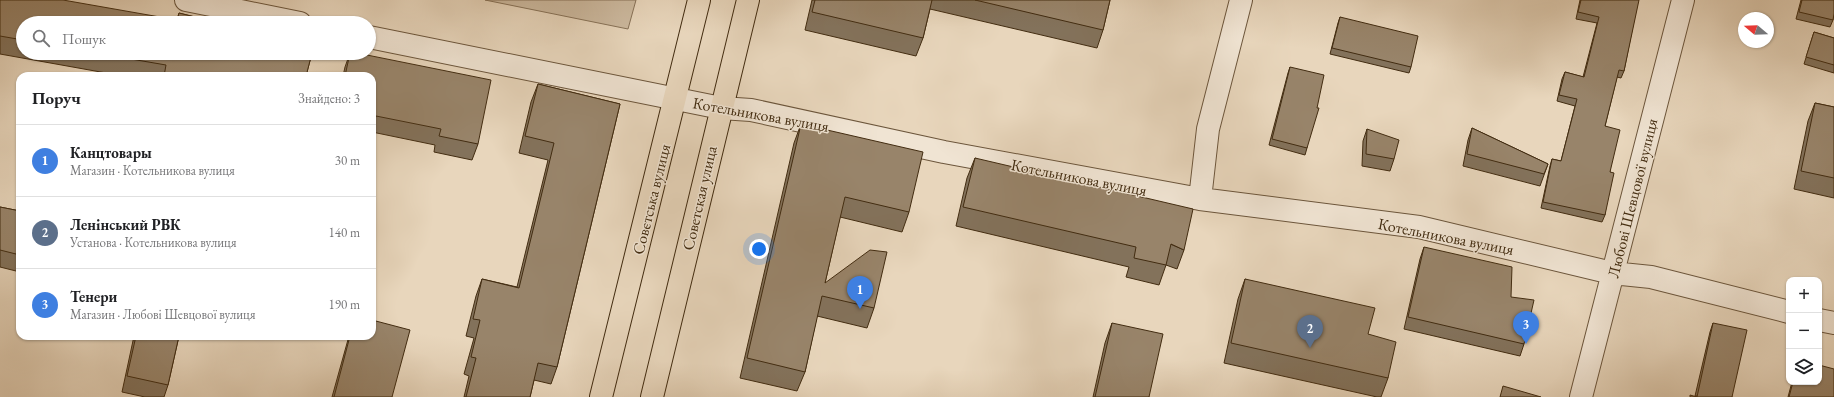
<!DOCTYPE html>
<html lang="uk">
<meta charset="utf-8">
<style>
:root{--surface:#fff;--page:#f6f6f6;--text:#202124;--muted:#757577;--line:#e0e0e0;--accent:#b45309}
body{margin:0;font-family:"EB Garamond",serif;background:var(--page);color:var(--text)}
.controls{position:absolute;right:12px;bottom:12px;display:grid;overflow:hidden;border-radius:8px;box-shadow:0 1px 3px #0004}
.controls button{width:36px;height:36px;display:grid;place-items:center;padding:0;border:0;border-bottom:1px solid var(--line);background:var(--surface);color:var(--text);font:20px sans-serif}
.compass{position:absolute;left:1738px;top:12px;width:36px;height:36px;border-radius:50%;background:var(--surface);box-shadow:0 1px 3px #0004;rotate:289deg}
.you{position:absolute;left:759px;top:249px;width:14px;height:14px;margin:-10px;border:3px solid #fff;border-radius:50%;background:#1a73e8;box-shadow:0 0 0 6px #1a73e833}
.badge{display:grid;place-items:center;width:26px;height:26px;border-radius:50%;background:var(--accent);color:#fff;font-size:13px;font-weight:700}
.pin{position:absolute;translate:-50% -33px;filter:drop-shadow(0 1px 2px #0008)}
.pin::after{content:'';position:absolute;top:21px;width:14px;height:12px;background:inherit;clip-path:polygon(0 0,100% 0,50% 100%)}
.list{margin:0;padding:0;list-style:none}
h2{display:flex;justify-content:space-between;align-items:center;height:52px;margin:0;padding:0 16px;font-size:17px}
h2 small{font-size:13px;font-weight:400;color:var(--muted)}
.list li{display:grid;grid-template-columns:26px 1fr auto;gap:12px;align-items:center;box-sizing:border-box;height:72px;padding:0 16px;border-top:1px solid var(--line)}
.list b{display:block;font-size:15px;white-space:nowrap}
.list p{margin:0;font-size:13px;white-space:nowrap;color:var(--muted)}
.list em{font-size:13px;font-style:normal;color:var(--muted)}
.icon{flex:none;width:22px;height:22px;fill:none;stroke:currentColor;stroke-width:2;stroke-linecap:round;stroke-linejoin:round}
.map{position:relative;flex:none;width:1834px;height:397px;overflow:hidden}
.search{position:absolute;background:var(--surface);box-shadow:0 1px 3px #0004;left:16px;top:16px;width:360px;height:44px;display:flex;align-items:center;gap:10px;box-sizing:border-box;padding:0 14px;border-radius:22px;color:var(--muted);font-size:15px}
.panel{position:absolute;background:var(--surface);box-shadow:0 1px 3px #0004;left:16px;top:72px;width:360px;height:268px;border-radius:12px}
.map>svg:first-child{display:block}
.green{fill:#ccb99f;stroke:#877258}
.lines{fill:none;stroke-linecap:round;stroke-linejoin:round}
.minor-casing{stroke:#6c563c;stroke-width:24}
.primary-casing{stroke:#422c11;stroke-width:24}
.minor{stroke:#f0e4d3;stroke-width:22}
.primary{stroke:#e8d6bc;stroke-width:22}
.wall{fill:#83725b;stroke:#422c11}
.building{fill:#98846a;stroke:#422c11}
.labels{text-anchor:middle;stroke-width:3;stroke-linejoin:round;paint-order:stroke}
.street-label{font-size:16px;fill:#422c11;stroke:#f0e4d3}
</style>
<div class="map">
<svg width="1834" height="397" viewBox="0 0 1834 397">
<rect width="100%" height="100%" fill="#e8d6bc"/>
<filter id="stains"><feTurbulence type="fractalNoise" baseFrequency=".005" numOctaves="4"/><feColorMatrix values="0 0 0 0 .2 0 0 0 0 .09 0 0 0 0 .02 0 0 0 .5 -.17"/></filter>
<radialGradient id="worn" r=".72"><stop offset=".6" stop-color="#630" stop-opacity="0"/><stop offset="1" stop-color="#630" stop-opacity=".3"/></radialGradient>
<path class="green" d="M 485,0 L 636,0 L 628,29 Z"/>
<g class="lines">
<defs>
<path id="minor" d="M 186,0 L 300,23
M 369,37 L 721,108 L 751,110 L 944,152 L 1200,199 L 1419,227 L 1612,273 L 1651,277 L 1789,312
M 1200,199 L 1208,129 L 1241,0
M 1819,320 L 1834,323
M 1581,397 L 1683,0"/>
<path id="primary" d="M 601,397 L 699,0
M 652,397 L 748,0"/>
</defs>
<use href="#minor" class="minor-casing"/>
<use href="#primary" class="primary-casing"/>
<use href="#minor" class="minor"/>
<use href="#primary" class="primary"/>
</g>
<path class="wall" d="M 0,0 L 177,20 L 179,13 L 219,23 L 23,23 L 23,53 L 312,53 L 306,76 L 123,76 L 0,54 Z
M 812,0 L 1110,0 L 1103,30 L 1097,48 L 930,9 L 923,38 L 916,56 L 805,30 Z
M 1580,0 L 1638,0 L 1624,71 L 1621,78 L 1617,77 L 1605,126 L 1610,172 L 1605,215 L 1602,222 L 1541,208 L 1550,166 L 1552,159 L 1561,161 L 1575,106 L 1557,101 L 1562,79 L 1565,72 L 1583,77 L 1597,23 L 1576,19 Z
M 1801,0 L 1834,0 L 1833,20 L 1830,27 L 1796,19 Z
M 1340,17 L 1411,67 L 1409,73 L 1330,54 L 1338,23 Z
M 1814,32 L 1834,38 L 1834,73 L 1804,64 Z
M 350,53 L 478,144 L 472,160 L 434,152 L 435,145 L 372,132 L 372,76 L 343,76 L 345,67 Z
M 1290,67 L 1307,148 L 1305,155 L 1269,145 L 1288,73 Z
M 538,84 L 620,104 L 557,367 L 551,384 L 534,380 L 530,397 L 464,397 L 469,376 L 464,374 L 474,338 L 466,336 L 476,296 L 482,279 L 517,287 L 548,160 L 519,153 L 531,102 Z
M 1815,103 L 1834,107 L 1834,198 L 1794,189 L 1808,121 Z
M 801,124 L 909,212 L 902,232 L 840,217 L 825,283 L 874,308 L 867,328 L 817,316 L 805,372 L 797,391 L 740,378 L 794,143 Z
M 1472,128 L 1548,164 L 1540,186 L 1463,166 L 1468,140 Z
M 1367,129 L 1394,159 L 1390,171 L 1362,166 L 1363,141 Z
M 975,158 L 1184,250 L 1177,269 L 1166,265 L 1159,285 L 1126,277 L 1129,267 L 956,226 L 967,178 Z
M 0,207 L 20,211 L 20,272 L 0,267 Z
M 1424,247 L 1524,344 L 1520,356 L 1404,329 L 1420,259 Z
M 1245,279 L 1368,334 L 1388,378 L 1381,397 L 1377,397 L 1224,363 L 1238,299 Z
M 1112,323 L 1149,397 L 1093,397 L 1105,343 Z
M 1713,323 L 1732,397 L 1695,396 L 1710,332 Z
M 134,336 L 179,336 L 168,385 L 164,397 L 145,397 L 122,392 Z
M 349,336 L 372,336 L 392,397 L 332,397 Z
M 1792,382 L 1819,382 L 1834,397 L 1788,397 Z"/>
<path class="building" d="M 0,0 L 63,0 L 177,20 L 179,13 L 219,23 L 23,23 L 23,40 L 0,36 Z
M 815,0 L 932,0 L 923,38 L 812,12 Z
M 975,0 L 1110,0 L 1103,30 Z
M 1581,0 L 1639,0 L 1624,71 L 1619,70 L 1605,126 L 1620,130 L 1610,172 L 1614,173 L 1605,215 L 1543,202 L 1552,159 L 1561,161 L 1577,99 L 1559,95 L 1565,72 L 1584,77 L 1599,17 L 1578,12 Z
M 1802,0 L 1834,0 L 1834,14 L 1833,20 L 1799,12 Z
M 1340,17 L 1418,36 L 1411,67 L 1332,48 Z
M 1814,32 L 1834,38 L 1834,65 L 1806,57 Z
M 96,53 L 312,53 L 306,76 L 205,76 L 202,75 L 202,76 L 164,76 L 166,65 Z
M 350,53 L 357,53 L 491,80 L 478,144 L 439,136 L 441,129 L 376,116 L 374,123 L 372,123 L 372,76 L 345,76 Z
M 1290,67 L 1324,75 L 1317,108 L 1319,108 L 1307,148 L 1272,139 Z
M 538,84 L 620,104 L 557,367 L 538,363 L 530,397 L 466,397 L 476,358 L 471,357 L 480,320 L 473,319 L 482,279 L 519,288 L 554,143 L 525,136 Z
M 1815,103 L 1834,107 L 1834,178 L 1801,171 Z
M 801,124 L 923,152 L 909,212 L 845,197 L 825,283 L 870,250 L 887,252 L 874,308 L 822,296 L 805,372 L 747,358 Z
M 1472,128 L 1548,164 L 1544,174 L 1467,154 Z
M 1367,129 L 1399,140 L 1394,159 L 1366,154 Z
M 975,158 L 1193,209 L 1184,250 L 1171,244 L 1166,265 L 1134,258 L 1136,247 L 963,207 Z
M 372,171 L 374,171 L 372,183 Z
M 0,207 L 20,211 L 20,255 L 0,250 Z
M 1424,247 L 1512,267 L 1511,297 L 1534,300 L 1524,344 L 1408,317 Z
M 1245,279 L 1375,308 L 1368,334 L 1396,342 L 1388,378 L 1231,343 Z
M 372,320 L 410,330 L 392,397 L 334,397 L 350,336 L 372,336 Z
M 1112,323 L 1163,334 L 1149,397 L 1095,397 Z
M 1713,323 L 1747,330 L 1732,397 L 1690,397 L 1690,395 L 1697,397 Z
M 136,336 L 179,336 L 168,385 L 127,376 Z
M 1819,365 L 1834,369 L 1834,397 L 1789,397 L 1793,382 L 1819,382 Z
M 1503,386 L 1541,397 L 1500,397 Z"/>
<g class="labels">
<g class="street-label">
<text transform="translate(761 114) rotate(10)" y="6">Котельникова вулиця</text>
<text transform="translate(1079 177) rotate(11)" y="6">Котельникова вулиця</text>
<text transform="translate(699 198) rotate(-77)" y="6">Советская улица</text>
<text transform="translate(1632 198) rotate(-76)" y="6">Любові Шевцової вулиця</text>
<text transform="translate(651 199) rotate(-76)" y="6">Совєтська вулиця</text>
<text transform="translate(1446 236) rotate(11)" y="6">Котельникова вулиця</text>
</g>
</g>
<rect width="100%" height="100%" filter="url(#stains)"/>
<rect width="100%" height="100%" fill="url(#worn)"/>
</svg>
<div class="controls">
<button>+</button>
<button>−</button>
<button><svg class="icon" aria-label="layers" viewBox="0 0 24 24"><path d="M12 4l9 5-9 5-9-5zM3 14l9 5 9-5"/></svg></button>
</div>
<svg class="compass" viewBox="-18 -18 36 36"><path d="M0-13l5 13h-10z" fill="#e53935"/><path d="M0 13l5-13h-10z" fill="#757577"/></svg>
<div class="you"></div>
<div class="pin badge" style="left:860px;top:309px;background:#3f7fe0">1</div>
<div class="pin badge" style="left:1310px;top:348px;background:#5c6f8a">2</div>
<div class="pin badge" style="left:1526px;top:344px;background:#3f7fe0">3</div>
<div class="search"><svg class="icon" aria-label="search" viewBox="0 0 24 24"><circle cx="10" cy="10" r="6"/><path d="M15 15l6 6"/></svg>Пошук</div>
<section class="panel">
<h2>Поруч<small>Знайдено: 3</small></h2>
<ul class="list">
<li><span class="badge" style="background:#3f7fe0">1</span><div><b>Канцтовары</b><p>Магазин · Котельникова вулиця</p></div><em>30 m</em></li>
<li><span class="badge" style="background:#5c6f8a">2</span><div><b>Ленінський РВК</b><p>Установа · Котельникова вулиця</p></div><em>140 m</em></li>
<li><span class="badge" style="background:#3f7fe0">3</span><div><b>Тенери</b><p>Магазин · Любові Шевцової вулиця</p></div><em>190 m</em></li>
</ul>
</section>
</div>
